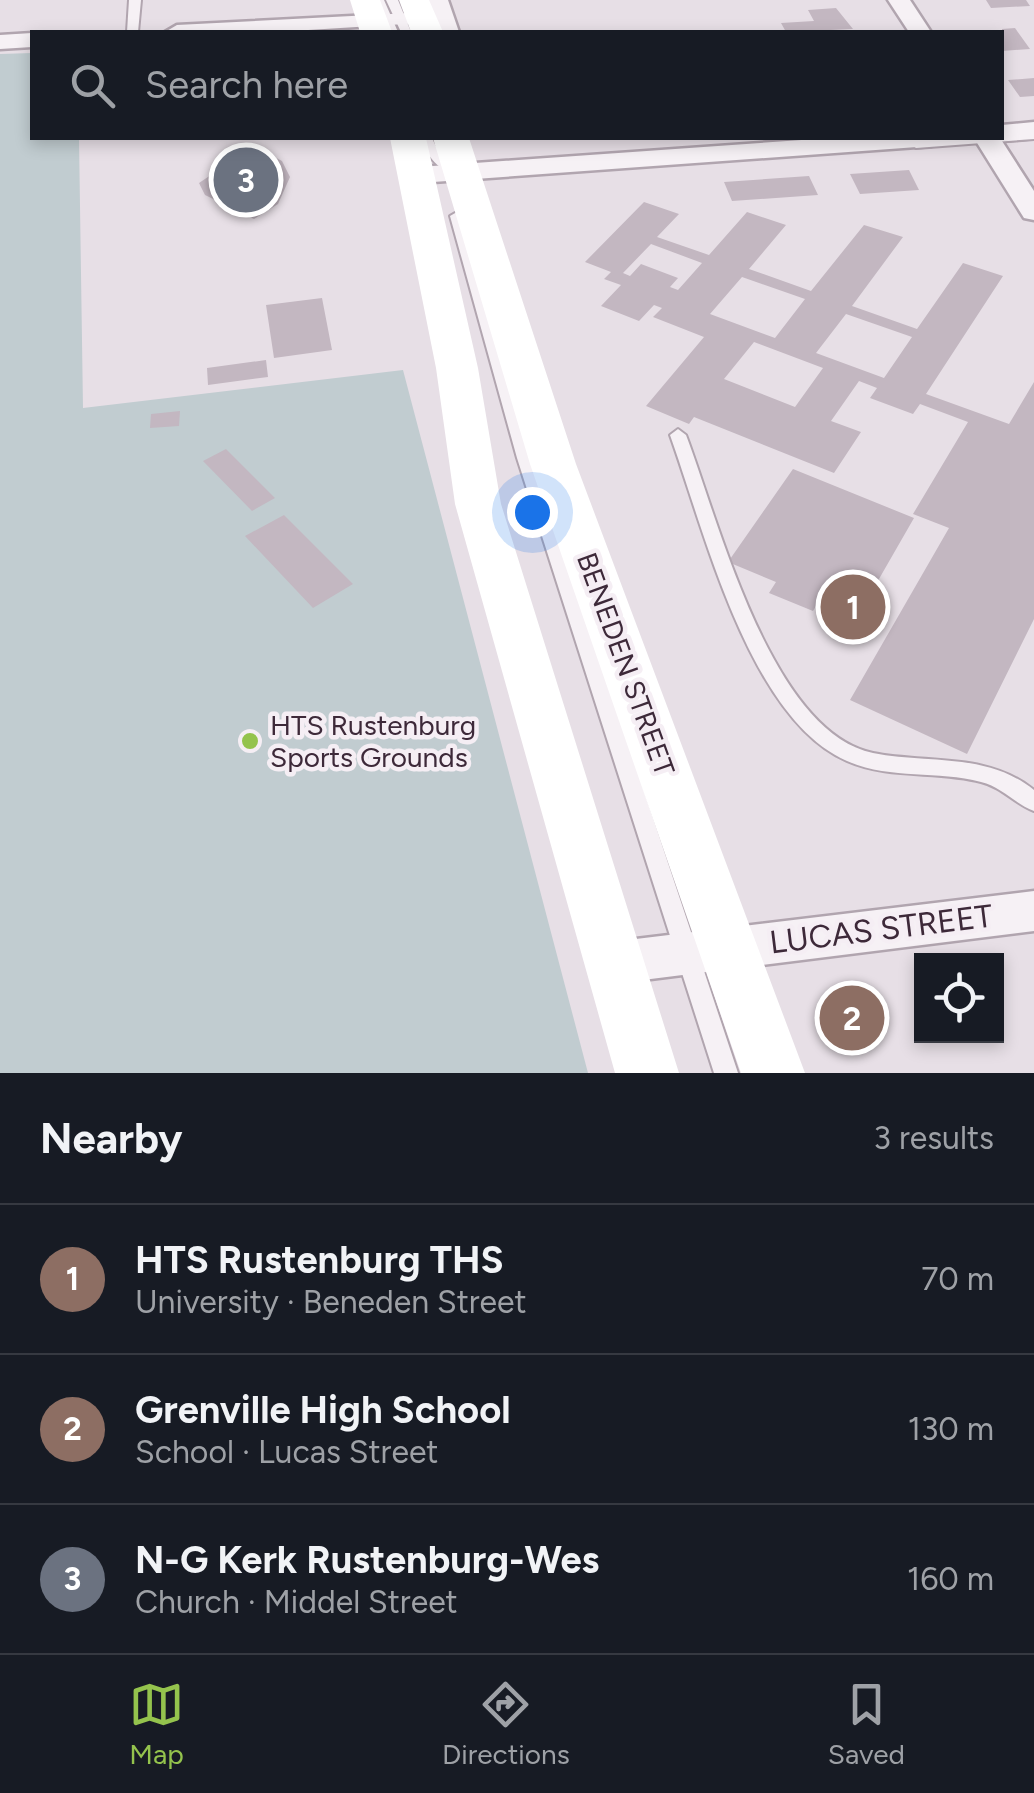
<!DOCTYPE html>
<meta charset="utf-8">
<style>
:root{--surface:#171b24;--page:#242831;--text:#f1f3f6;--muted:#9ea1a6;--line:#363941;--accent:#94c34d}
body{margin:0;font-family:Figtree,sans-serif;background:var(--page);color:var(--text)}
.controls{position:absolute;right:30px;bottom:30px;display:grid;overflow:hidden;border-radius:0px;box-shadow:0 5px 15px #0003}
.controls button{width:90px;height:90px;display:grid;place-items:center;padding:0;border:0;border-bottom:2px solid var(--line);background:var(--surface);color:var(--text);font:50px sans-serif}
.you{position:absolute;left:532px;top:512px;width:35px;height:35px;margin:-25px;border:8px solid #fff;border-radius:50%;background:#1a73e8;box-shadow:0 0 0 15px #1a73e833}
.badge{display:grid;place-items:center;width:65px;height:65px;border-radius:50%;background:var(--accent);color:#fff;font-size:32px;font-weight:700}
.pin{position:absolute;translate:-50% -50%;border:5px solid #fff;box-shadow:0 2px 10px #0006}
.list{margin:0;padding:0;list-style:none}
h2{display:flex;justify-content:space-between;align-items:center;height:130px;margin:0;padding:0 40px;font-size:42px}
h2 small{font-size:32px;font-weight:400;color:var(--muted)}
.list li{display:grid;grid-template-columns:65px 1fr auto;gap:30px;align-items:center;box-sizing:border-box;height:150px;padding:0 40px;border-top:2px solid var(--line)}
.list b{display:block;font-size:38px;white-space:nowrap}
.list p{margin:0;font-size:32px;white-space:nowrap;color:var(--muted)}
.list em{font-size:32px;font-style:normal;color:var(--muted)}
.icon{flex:none;width:55px;height:55px;fill:none;stroke:currentColor;stroke-width:2;stroke-linecap:round;stroke-linejoin:round}
.map{position:relative;flex:none;width:1034px;height:1073px;overflow:hidden}
.search{position:absolute;background:var(--surface);box-shadow:0 5px 15px #0003;left:30px;right:30px;top:30px;height:110px;display:flex;align-items:center;gap:25px;box-sizing:border-box;padding:0 35px;border-radius:0px;color:var(--muted);font-size:38px}
.sheet{height:580px;background:var(--surface)}
nav{display:flex;justify-content:space-around;align-items:center;box-sizing:border-box;height:140px;border-top:2px solid var(--line);background:var(--surface);font-size:28px;color:var(--muted)}
nav a{display:grid;justify-items:center;gap:5px}
nav .on{color:var(--accent)}
.map>svg:first-child{display:block}
.green{fill:#c1ccd0}
.building{fill:#c3b7c1;fill-rule:evenodd}
.lines{fill:none;stroke-linecap:round;stroke-linejoin:round}
.service-casing{stroke:#b1a5af;stroke-width:4}
.minor-casing{stroke:#b1a5af;stroke-width:5}
.service{fill:#f6f1f5;fill-rule:evenodd}
.minor{fill:#f6f1f5;fill-rule:evenodd}
.secondary{fill:#fff;fill-rule:evenodd}
.poi-dot{fill:#94c34d;stroke:#f5eef4;stroke-width:4}
.labels{text-anchor:middle;stroke-width:9;stroke-linejoin:round;paint-order:stroke}
.street-label{font-size:28px;fill:#3d2939;stroke:#f5eef4}
.poi-label{font-size:28px;fill:#3d2939;stroke:#f5eef4;text-anchor:start}
.near-street-label{font-size:32px;fill:#3d2939;stroke:#f5eef4}
</style>
<div class="map">
<svg width="1034" height="1073" viewBox="0 0 1034 1073">
<rect width="100%" height="100%" fill="#e7dfe6"/>
<path class="green" d="M 32,53 L 32,138 L 79,138 L 83,408 L 403,370 L 588,1073 L 0,1073 L 0,54 Z"/>
<path class="building" d="M 986,0 L 1026,0 L 1030,6 L 991,8 Z
M 836,8 L 853,29 L 786,32 L 781,23 L 814,21 L 808,10 Z
M 1015,28 L 1030,49 L 1002,51 L 1002,29 Z
M 1034,78 L 1034,96 L 1020,97 L 1008,80 Z
M 254,146 L 282,161 L 290,177 L 278,204 L 254,219 L 205,195 L 199,183 Z
M 909,170 L 919,190 L 860,194 L 850,174 Z
M 809,176 L 818,195 L 732,201 L 724,182 Z
M 644,202 L 679,214 L 657,237 L 709,255 L 747,212 L 786,225 L 749,269 L 811,291 L 864,225 L 903,237 L 852,306 L 917,329 L 963,263 L 1003,276 L 926,394 L 1009,424 L 1034,382 L 1034,619 L 967,754 L 850,700 L 949,528 L 913,514 L 968,422 L 920,404 L 913,414 L 870,398 L 877,388 L 859,381 L 831,421 L 861,432 L 834,473 L 694,417 L 689,424 L 646,406 L 704,337 L 653,317 L 662,308 L 654,305 L 639,321 L 601,306 L 621,285 L 604,279 L 611,272 L 585,262 ZM 651,244 L 702,263 L 678,290 L 670,287 L 678,278 L 641,264 L 630,276 L 623,273 ZM 742,277 L 805,299 L 775,338 L 710,314 ZM 846,314 L 912,337 L 884,378 L 816,353 ZM 754,342 L 823,368 L 795,407 L 724,379 Z
M 322,298 L 332,350 L 274,358 L 266,305 Z
M 266,360 L 268,377 L 208,385 L 207,368 Z
M 180,411 L 179,426 L 150,428 L 151,414 Z
M 226,449 L 275,498 L 252,511 L 203,461 Z
M 793,469 L 914,518 L 860,612 L 822,596 L 813,611 L 769,593 L 776,582 L 728,562 Z
M 284,515 L 353,584 L 313,608 L 245,536 Z"/>
<g class="lines">
<defs>
<path id="service" d="M 129,0 L 141,0 L 138,32 L 127,32 Z
M 372,0 L 384,0 L 398,32 L 388,32 Z
M 386,0 L 398,0 L 411,32 L 401,32 Z
M 1034,131 L 1034,139 L 916,148 L 910,144 L 916,140 L 1002,138 L 1002,134 Z
M 420,138 L 432,138 C 439,155 449,163 467,170 L 467,176 C 443,176 428,159 420,138 Z
M 457,212 L 464,216 L 533,458 L 738,1073 L 714,1073 L 517,458 L 450,216 Z
M 678,429 L 686,435 C 719,522 771,732 873,753 C 928,764 987,752 1034,790 L 1034,811 C 1015,804 1002,787 981,782 C 937,770 890,780 847,761 C 749,719 704,529 670,435 Z"/>
<path id="minor" d="M 426,0 L 448,0 L 459,32 L 437,32 L 431,17 L 421,23 L 276,32 L 165,32 L 177,25 L 430,12 Z
M 888,0 L 910,0 L 931,32 L 909,32 Z
M 32,33 L 32,47 L 0,49 L 0,35 Z
M 1034,122 L 1034,138 L 1002,141 L 1034,191 L 1034,220 L 1024,218 L 974,138 L 1002,138 L 1002,125 Z
M 830,138 L 944,138 L 931,146 L 419,183 L 406,175 L 419,167 Z
M 1034,891 L 1034,931 L 611,984 L 595,978 L 589,963 L 595,948 L 611,942 Z"/>
</defs>
<use href="#service" class="service-casing"/>
<use href="#minor" class="minor-casing"/>
<use href="#service" class="service"/>
<use href="#minor" class="minor"/>
<path class="secondary" d="M 350,0 L 380,0 L 392,32 L 360,32 Z
M 399,0 L 429,0 L 443,32 L 411,32 Z
M 390,138 L 426,138 L 478,368 L 501,504 L 679,1073 L 615,1073 L 455,504 L 436,368 Z
M 433,138 L 469,138 L 576,464 L 805,1073 L 741,1073 L 530,464 Z"/>
</g>
<circle class="poi-dot" cx="250" cy="741" r="10"/>
<g class="labels">
<g class="street-label">
<text transform="translate(626 664) rotate(70)" y="10">BENEDEN STREET</text>
</g>
<g class="poi-label">
<text x="270" y="735">HTS Rustenburg<tspan x="270" dy="32">Sports Grounds</tspan></text>
</g>
<g class="near-street-label">
<text transform="translate(881 929) rotate(-7)" y="11">LUCAS STREET</text>
</g>
</g>
</svg>
<div class="controls">
<button><svg class="icon" aria-label="locate" viewBox="0 0 24 24"><circle cx="12" cy="12" r="6"/><path d="M12 2v4M12 18v4M2 12h4M18 12h4"/></svg></button>
</div>
<div class="you"></div>
<div class="pin badge" style="left:853px;top:607px;background:#8d6e63">1</div>
<div class="pin badge" style="left:852px;top:1018px;background:#8d6e63">2</div>
<div class="pin badge" style="left:246px;top:180px;background:#6b7280">3</div>
<div class="search"><svg class="icon" aria-label="search" viewBox="0 0 24 24"><circle cx="10" cy="10" r="6"/><path d="M15 15l6 6"/></svg>Search here</div>
</div>
<section class="sheet">
<h2>Nearby<small>3 results</small></h2>
<ul class="list">
<li><span class="badge" style="background:#8d6e63">1</span><div><b>HTS Rustenburg THS</b><p>University · Beneden Street</p></div><em>70 m</em></li>
<li><span class="badge" style="background:#8d6e63">2</span><div><b>Grenville High School</b><p>School · Lucas Street</p></div><em>130 m</em></li>
<li><span class="badge" style="background:#6b7280">3</span><div><b>N-G Kerk Rustenburg-Wes</b><p>Church · Middel Street</p></div><em>160 m</em></li>
</ul>
</section>
<nav>
<a class="on"><svg class="icon" aria-label="map" viewBox="0 0 24 24"><path d="M3 6l6-2 6 2 6-2v14l-6 2-6-2-6 2zM9 4v14M15 6v14"/></svg>Map</a>
<a><svg class="icon" aria-label="directions" viewBox="0 0 24 24"><path d="M12 3l9 9-9 9-9-9zM9 14v-3h6M13 9l2 2-2 2"/></svg>Directions</a>
<a><svg class="icon" aria-label="saved" viewBox="0 0 24 24"><path d="M7 4h10v16l-5-4-5 4z"/></svg>Saved</a>
</nav>
